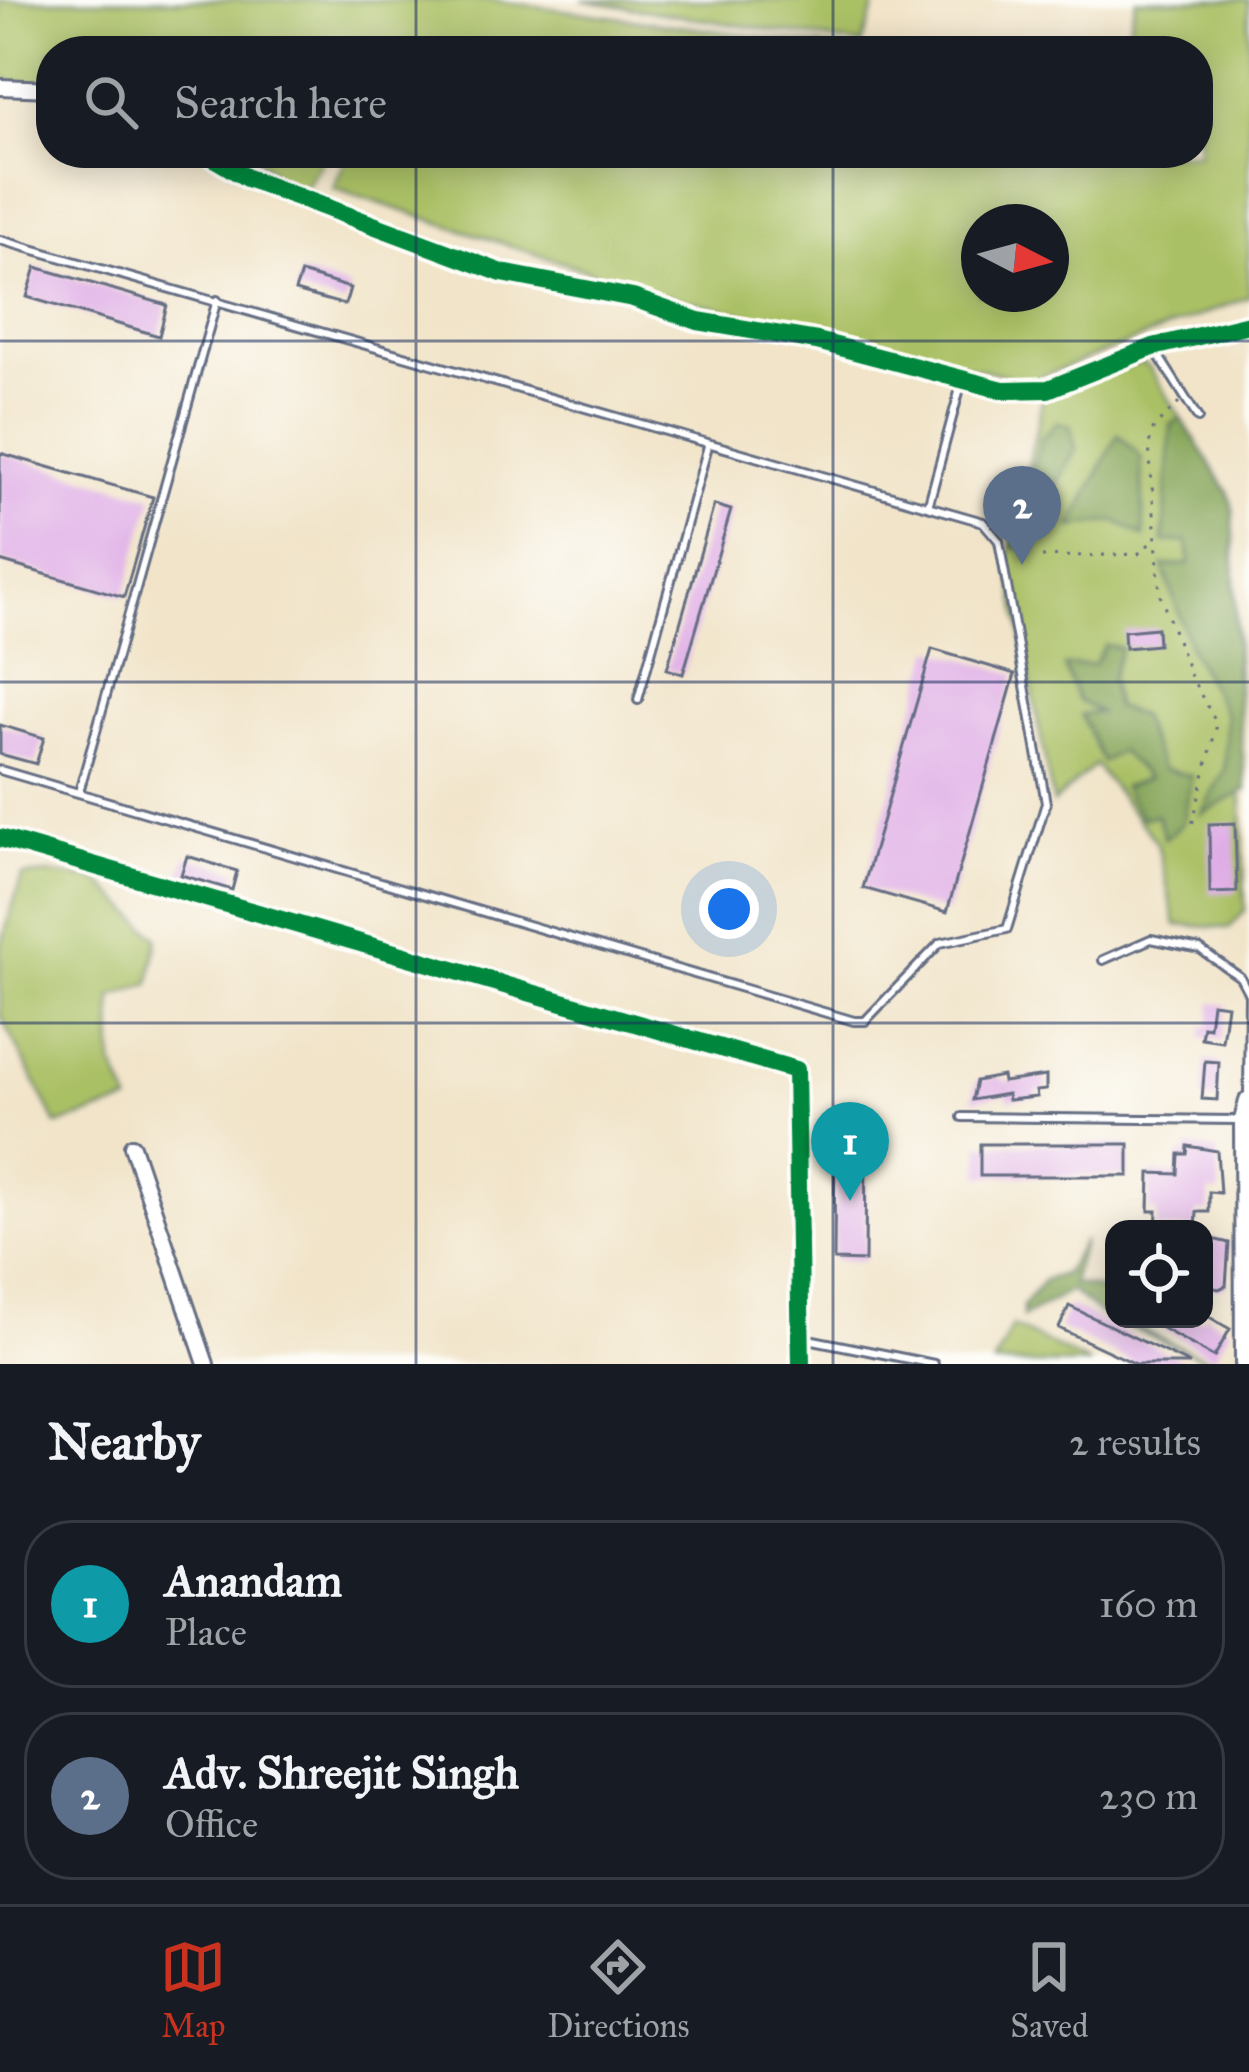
<!DOCTYPE html>
<style>
:root{--surface:#171b24;--page:#20242c;--text:#f1f3f6;--muted:#9ea1a6;--line:#363941;--accent:#c8321e}
body{margin:0;font-family:"IM FELL Great Primer",serif;background:var(--page);color:var(--text)}
.controls{position:absolute;right:36px;bottom:36px;display:grid;overflow:hidden;border-radius:24px;box-shadow:0 6px 30px #0003}
.controls button{width:108px;height:108px;display:grid;place-items:center;padding:0;border:0;border-bottom:3px solid var(--line);background:var(--surface);color:var(--text);font:60px sans-serif}
.compass{position:absolute;left:961px;top:204px;width:108px;height:108px;border-radius:50%;background:var(--surface);box-shadow:0 6px 30px #0003;rotate:96deg}
.you{position:absolute;left:729px;top:909px;width:42px;height:42px;margin:-30px;border:9px solid #fff;border-radius:50%;background:#1a73e8;box-shadow:0 0 0 18px #1a73e833}
.badge{display:grid;place-items:center;width:78px;height:78px;border-radius:50%;background:var(--accent);color:#fff;font-size:39px;font-weight:700}
.pin{position:absolute;translate:-50% -99px;filter:drop-shadow(0 3px 6px #0008)}
.pin::after{content:'';position:absolute;top:63px;width:42px;height:36px;background:inherit;clip-path:polygon(0 0,100% 0,50% 100%)}
.list{margin:0;padding:0;list-style:none}
h2{display:flex;justify-content:space-between;align-items:center;height:156px;margin:0;padding:0 48px;font-size:51px}
h2 small{font-size:39px;font-weight:400;color:var(--muted)}
.list li{display:grid;grid-template-columns:78px 1fr auto;gap:36px;align-items:center;box-sizing:border-box;height:168px;margin:0 24px 24px;padding:0 24px;border:3px solid var(--line);border-radius:48px}
.list b{display:block;font-size:45px;white-space:nowrap}
.list p{margin:0;font-size:39px;white-space:nowrap;color:var(--muted)}
.list em{font-size:39px;font-style:normal;color:var(--muted)}
.icon{flex:none;width:66px;height:66px;fill:none;stroke:currentColor;stroke-width:2;stroke-linecap:round;stroke-linejoin:round}
.map{position:relative;flex:none;width:1249px;height:1364px;overflow:hidden}
.search{position:absolute;background:var(--surface);box-shadow:0 6px 30px #0003;left:36px;right:36px;top:36px;height:132px;display:flex;align-items:center;gap:30px;box-sizing:border-box;padding:0 42px;border-radius:48px;color:var(--muted);font-size:45px}
.sheet{height:540px;background:var(--surface)}
nav{display:flex;justify-content:space-around;align-items:center;box-sizing:border-box;height:168px;border-top:3px solid var(--line);background:var(--surface);font-size:33px;color:var(--muted)}
nav a{display:grid;justify-items:center;gap:6px}
nav .on{color:var(--accent)}
.map>svg:first-child{display:block}
.green{fill:#aac065;stroke:#627862;stroke-width:3;fill-rule:evenodd}
.forest{fill:#87a65a;stroke:#516a5c;stroke-width:3}
.building{fill:#dfade6}
.lines{fill:none;stroke-linecap:round;stroke-linejoin:round}
.lane-casing{stroke:#666e83;stroke-width:12}
.street-casing{stroke:#666e83;stroke-width:20}
.secondary-casing{stroke:#666e83;stroke-width:24}
.path{stroke:#666e83;stroke-width:3;stroke-dasharray:3 9;stroke-linecap:butt}
.lane{stroke:#fff;stroke-width:6}
.street{stroke:#fff;stroke-width:14}
.secondary{stroke:#fff;stroke-width:18}
.cycleway-casing{stroke:#fdfcf7;stroke-width:26}
.cycleway{stroke:#00873e;stroke-width:18}
.grid{fill:none;stroke:#1b2f5e;stroke-width:3;stroke-opacity:0.55}
</style>
<div class="map">
<svg width="1249" height="1364" viewBox="0 0 1249 1364">
<rect width="100%" height="100%" fill="#fdfcf7"/>
<filter id="ink" filterUnits="userSpaceOnUse"><feTurbulence type="fractalNoise" baseFrequency=".00833" numOctaves="2"/><feDisplacementMap in="SourceGraphic" scale="24" xChannelSelector="R" yChannelSelector="G"/><feConvolveMatrix kernelMatrix="1 2 1 2 8 2 1 2 1" color-interpolation-filters="sRGB"/></filter>
<filter id="wash" filterUnits="userSpaceOnUse"><feTurbulence type="fractalNoise" baseFrequency=".004" numOctaves="4" result="noise"/><feDisplacementMap in="SourceGraphic" scale="48" xChannelSelector="R" yChannelSelector="G"/><feGaussianBlur stdDeviation="2.7" result="paint"/><feColorMatrix in="noise" values="0 0 0 0 0 0 0 0 0 0 0 0 0 0 0 0 0 1.4 0 .05"/><feComposite in="paint" operator="in"/></filter>
<g filter="url(#wash)">
<rect width="100%" height="100%" fill="#f1e4c9"/>
<path class="green" d="M 0,0 L 492,0 L 860,51 L 395,51 L 398,43 L 392,51 L 51,51 L 51,89 L 0,79 Z
M 582,0 L 877,0 L 862,45 Z
M 1136,0 L 1249,0 L 1249,297 L 1030,381 L 662,295 L 333,188 L 349,153 L 1198,153 L 1198,51 L 1123,51 ZM 979,222 L 1051,222 L 1051,294 L 979,294 Z
M 252,153 L 327,153 L 298,198 Z
M 1140,362 L 1149,367 L 1229,494 L 1233,510 L 1245,911 L 1229,928 L 1176,925 L 1157,843 L 1095,765 L 1053,803 L 1008,560 L 1043,397 Z
M 53,874 L 98,880 L 158,938 L 150,983 L 112,997 L 113,1064 L 130,1102 L 57,1125 L 0,1014 L 0,948 L 22,876 Z
M 1012,1326 L 1090,1364 L 994,1364 Z"/>
<path class="forest" d="M 1181,418 L 1229,494 L 1233,510 L 1236,678 L 1246,790 L 1201,814 L 1225,769 L 1226,715 L 1191,651 L 1163,566 L 1190,564 L 1187,542 L 1163,542 L 1171,425 Z
M 1057,422 L 1070,425 L 1076,449 L 1050,497 L 1045,530 L 1020,548 L 1011,547 L 1041,439 Z
M 1118,434 L 1141,457 L 1144,537 L 1116,521 L 1071,527 Z
M 1105,645 L 1121,648 L 1111,678 L 1115,707 L 1139,715 L 1162,769 L 1192,776 L 1183,823 L 1165,839 L 1157,815 L 1142,818 L 1123,787 L 1148,778 L 1120,751 L 1102,762 L 1081,715 L 1099,712 L 1078,701 L 1064,666 L 1094,664 Z
M 1084,1240 L 1072,1283 L 1114,1292 L 1114,1319 L 1133,1319 L 1134,1326 L 1219,1364 L 1105,1318 L 1071,1291 L 1023,1317 L 1023,1306 L 1044,1280 L 1065,1273 Z"/>
<g id="blocks">
<path class="building" d="M 36,267 L 167,305 L 159,336 L 27,297 Z
M 301,273 L 350,288 L 345,305 L 295,291 Z
M 0,453 L 153,497 L 124,597 L 0,561 Z
M 714,505 L 731,510 L 683,674 L 667,669 Z
M 1157,628 L 1158,645 L 1125,648 L 1124,631 Z
M 932,649 L 1015,674 L 947,912 L 863,888 Z
M 0,725 L 44,738 L 36,764 L 0,754 Z
M 1235,823 L 1237,892 L 1210,893 L 1209,824 Z
M 187,856 L 237,871 L 232,890 L 181,875 Z
M 1212,1003 L 1227,1005 L 1222,1041 L 1201,1038 L 1203,1026 L 1209,1027 Z
M 1205,1061 L 1219,1062 L 1217,1100 L 1202,1099 Z
M 1002,1076 L 1003,1082 L 1046,1076 L 1046,1090 L 1036,1091 L 1037,1097 L 1008,1100 L 1007,1094 L 972,1100 L 976,1081 Z
M 835,1141 L 866,1142 L 865,1261 L 834,1260 Z
M 980,1144 L 1129,1144 L 1129,1176 L 980,1176 Z
M 1188,1146 L 1217,1151 L 1220,1193 L 1209,1192 L 1209,1212 L 1197,1212 L 1196,1229 L 1156,1229 L 1157,1211 L 1149,1211 L 1150,1173 L 1178,1174 L 1179,1154 L 1187,1154 Z
M 1204,1237 L 1229,1243 L 1226,1286 L 1219,1289 L 1204,1286 Z
M 1069,1306 L 1150,1345 L 1190,1364 L 1136,1364 L 1059,1328 Z
M 1204,1314 L 1230,1329 L 1214,1357 L 1146,1319 L 1204,1319 Z"/>
</g>
</g>
<g filter="url(#ink)">
<use href="#blocks" fill-opacity="0" stroke="#666e83" stroke-width="3"/>
<g class="lines">
<defs>
<path id="lane" d="M 0,240 L 983,522 L 999,541 L 1046,803 L 1007,929 L 940,943 L 865,1021 L 854,1021 L 0,770
M 1155,350 L 1198,418
M 929,503 L 962,381
M 638,700 L 708,446
M 79,792 L 217,300
M 1103,960 L 1151,939 L 1200,949 L 1240,977 L 1249,994 L 1248,1096
M 962,1117 L 1240,1120
M 803,1338 L 934,1364"/>
<path id="street" d="M 0,87 L 51,89
M 206,153 L 247,178 L 502,273 L 633,298 L 698,321 L 817,341 L 1003,390 L 1048,389 L 1153,347 L 1249,324
M 0,838 L 796,1070 L 801,1364
M 132,1146 L 206,1364"/>
<path id="secondary" d="M 1245,1364 L 1244,1120 L 1249,1101"/>
</defs>
<use href="#lane" class="lane-casing"/>
<use href="#street" class="street-casing"/>
<use href="#secondary" class="secondary-casing"/>
<path class="path" d="M 1179,403 L 1154,427 L 1149,444 L 1160,595 L 1191,677 L 1217,724 L 1192,825
M 1042,557 L 1138,554 L 1154,540"/>
<use href="#lane" class="lane"/>
<use href="#street" class="street"/>
<use href="#secondary" class="secondary"/>
<defs>
<path id="cycleway" d="M 206,153 L 247,178 L 502,273 L 633,298 L 698,321 L 817,341 L 1003,390 L 1048,389 L 1153,347 L 1249,324
M 0,838 L 796,1070 L 801,1364"/>
</defs>
<use href="#cycleway" class="cycleway-casing"/>
<use href="#cycleway" class="cycleway"/>
</g>
</g>
<path class="grid" d="M 416,0 L 416,51M 833,0 L 833,51M 416,153 L 416,1364M 833,153 L 833,1364M 0,341 L 1249,341M 0,682 L 1249,682M 0,1023 L 1249,1023"/>
</svg>
<div class="controls">
<button><svg class="icon" aria-label="locate" viewBox="0 0 24 24"><circle cx="12" cy="12" r="6"/><path d="M12 2v4M12 18v4M2 12h4M18 12h4"/></svg></button>
</div>
<svg class="compass" viewBox="-18 -18 36 36"><path d="M0-13l5 13h-10z" fill="#e53935"/><path d="M0 13l5-13h-10z" fill="#9ea1a6"/></svg>
<div class="you"></div>
<div class="pin badge" style="left:850px;top:1201px;background:#0f9aa8">1</div>
<div class="pin badge" style="left:1022px;top:565px;background:#5c6f8a">2</div>
<div class="search"><svg class="icon" aria-label="search" viewBox="0 0 24 24"><circle cx="10" cy="10" r="6"/><path d="M15 15l6 6"/></svg>Search here</div>
</div>
<section class="sheet">
<h2>Nearby<small>2 results</small></h2>
<ul class="list">
<li><span class="badge" style="background:#0f9aa8">1</span><div><b>Anandam</b><p>Place</p></div><em>160 m</em></li>
<li><span class="badge" style="background:#5c6f8a">2</span><div><b>Adv. Shreejit Singh</b><p>Office</p></div><em>230 m</em></li>
</ul>
</section>
<nav>
<a class="on"><svg class="icon" aria-label="map" viewBox="0 0 24 24"><path d="M3 6l6-2 6 2 6-2v14l-6 2-6-2-6 2zM9 4v14M15 6v14"/></svg>Map</a>
<a><svg class="icon" aria-label="directions" viewBox="0 0 24 24"><path d="M12 3l9 9-9 9-9-9zM9 14v-3h6M13 9l2 2-2 2"/></svg>Directions</a>
<a><svg class="icon" aria-label="saved" viewBox="0 0 24 24"><path d="M7 4h10v16l-5-4-5 4z"/></svg>Saved</a>
</nav>
